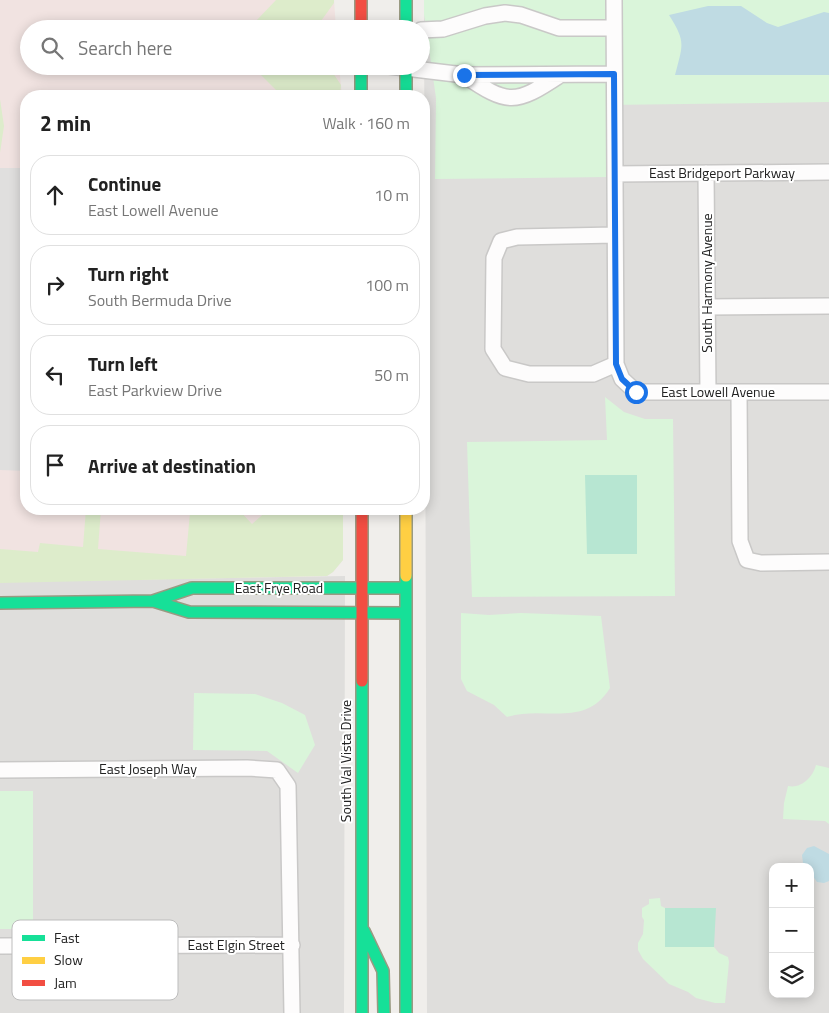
<!DOCTYPE html>
<meta charset="utf-8">
<style>
:root{--surface:#fff;--page:#f6f6f6;--text:#222;--muted:#767676;--line:#e0e0e0}
body{margin:0;font-family:"Titillium Web",sans-serif;background:var(--page);color:var(--text)}
.controls{position:absolute;right:15px;bottom:15px;display:grid;overflow:hidden;border-radius:10px;box-shadow:0 2px 12px #0003}
.controls button{width:45px;height:45px;display:grid;place-items:center;padding:0;border:0;border-bottom:1px solid var(--line);background:var(--surface);color:var(--text);font:25px sans-serif}
.stop{position:absolute;width:15px;height:15px;margin:-11px;border:4px solid #1a73e8;border-radius:50%;background:#fff}
.stop.end{background:#1a73e8;border-color:#fff;box-shadow:0 1px 5px #0008}
.list{margin:0;padding:0;list-style:none}
h2{display:flex;justify-content:space-between;align-items:center;height:65px;margin:0;padding:0 20px;font-size:21px}
h2 small{font-size:16px;font-weight:400;color:var(--muted)}
.list li{display:grid;grid-template-columns:32px 1fr auto;gap:15px;align-items:center;box-sizing:border-box;height:80px;margin:0 10px 10px;padding:0 10px;border:1px solid var(--line);border-radius:20px}
.list b{display:block;font-size:19px;white-space:nowrap}
.list p{margin:0;font-size:16px;white-space:nowrap;color:var(--muted)}
.list em{font-size:16px;font-style:normal;color:var(--muted)}
.icon{flex:none;width:28px;height:28px;fill:none;stroke:currentColor;stroke-width:2;stroke-linecap:round;stroke-linejoin:round}
.map{position:relative;flex:none;width:829px;height:1013px;overflow:hidden}
.search{position:absolute;background:var(--surface);box-shadow:0 2px 12px #0003;left:20px;top:20px;width:410px;height:55px;display:flex;align-items:center;gap:12px;box-sizing:border-box;padding:0 18px;border-radius:28px;color:var(--muted);font-size:19px}
.panel{position:absolute;background:var(--surface);box-shadow:0 2px 12px #0003;left:20px;top:90px;width:410px;height:425px;border-radius:20px}
.map>svg:first-child{display:block}
.residential{fill:#dfdedc;fill-rule:evenodd}
.commercial{fill:#f1e3e1}
.grass{fill:#ddeccb}
.park{fill:#daf5da}
.pitch{fill:#b7e6d2}
.parking{fill:#e0dfde}
.water{fill:#bfdbe3}
.lines{fill:none;stroke-linecap:round;stroke-linejoin:round}
.street-casing{stroke:#c9c8c7;stroke-width:18}
.fast-casing{stroke:#999a82;stroke-width:14}
.slow-casing{stroke:#999a82;stroke-width:14}
.jam-casing{stroke:#999a82;stroke-width:14}
.street{stroke:#fdfcfc;stroke-width:15}
.fast{stroke:#16e098;stroke-width:11}
.slow{stroke:#ffcf43;stroke-width:11}
.jam{stroke:#f24e42;stroke-width:11}
.route{stroke:#1a73e8;stroke-width:6}
.labels{text-anchor:middle;stroke-width:4;stroke-linejoin:round;paint-order:stroke}
.street-label{font-size:14px;fill:#222;stroke:#fff}
.key{fill:#fff;stroke:#bdbdbd;stroke-width:1}
.key-label{font-size:14px;fill:#222}
</style>
<div class="map">
<svg width="829" height="1013" viewBox="0 0 829 1013">
<rect width="100%" height="100%" fill="#f0eeeb"/>
<path class="residential" d="M 424,0 L 829,0 L 829,1013 L 427,1013 ZM 773,867 L 810,867 L 810,994 L 773,994 Z
M 345,576 L 344,1013 L 0,1013 L 0,582 Z"/>
<path class="commercial" d="M 0,0 L 334,0 L 336,29 L 29,29 L 29,66 L 339,66 L 342,96 L 26,96 L 26,509 L 343,509 L 343,560 L 333,572 L 327,576 L 0,582 Z"/>
<path class="grass" d="M 276,0 L 334,0 L 334,3 L 321,21 L 255,22 Z
M 333,73 L 341,85 L 340,96 L 282,96 L 260,74 Z
M 0,99 L 4,126 L 0,153 Z
M 86,509 L 101,509 L 98,549 L 186,556 L 190,513 L 199,514 L 205,509 L 238,509 L 252,524 L 269,509 L 343,509 L 343,560 L 333,572 L 327,576 L 0,583 L 0,549 L 38,552 L 40,543 L 83,547 Z"/>
<path class="park" d="M 424,0 L 829,0 L 829,102 L 607,105 L 607,177 L 435,179 L 436,98 L 424,14 Z
M 605,397 L 624,412 L 645,419 L 673,419 L 675,596 L 472,597 L 467,442 L 607,440 Z
M 461,613 L 489,615 L 521,613 L 601,616 L 610,688 C 585,729 543,705 507,717 L 494,705 L 467,691 L 461,679 Z
M 194,693 L 255,694 L 282,703 L 305,715 L 315,745 L 298,773 L 267,751 L 193,750 Z
M 816,765 L 829,768 L 829,824 L 825,821 L 783,819 L 784,803 L 788,786 C 801,789 813,777 816,765 Z
M 0,791 L 33,791 L 33,929 L 0,929 Z
M 660,898 L 661,906 L 665,908 L 665,947 L 714,947 L 719,953 L 728,957 L 729,962 L 725,1003 L 715,1003 L 696,998 L 688,992 L 669,984 L 643,959 L 638,950 L 638,943 L 643,934 L 644,920 L 642,917 L 642,908 L 649,904 L 649,899 Z"/>
<path class="pitch" d="M 585,475 L 637,475 L 637,554 L 587,554 Z
M 665,908 L 716,908 L 714,947 L 665,947 Z"/>
<path class="parking" d="M 0,168 L 26,168 L 26,471 L 0,470 Z"/>
<path class="water" d="M 708,6 L 741,6 L 767,23 L 778,27 L 824,12 L 829,13 L 829,75 L 675,75 C 683,44 686,42 669,15 Z
M 814,846 L 829,854 L 829,881 L 824,883 L 817,882 L 810,872 L 810,867 L 807,867 L 803,863 L 802,855 L 807,848 Z"/>
<g class="lines">
<defs>
<path id="street" d="M 614,0 L 616,364 L 622,379 L 636,392 L 829,392
M 421,30 L 443,29 L 485,16 L 505,13 L 521,15 L 559,28 L 614,28
M 389,66 L 464,75 L 614,74
M 464,75 C 508,105 515,105 560,75
M 706,173 L 708,392
M 615,174 L 829,172
M 615,235 L 517,237 L 501,241 L 494,258 L 493,349 L 505,368 L 529,374 L 593,374 L 616,364
M 707,307 L 829,306
M 739,392 L 740,541 L 747,560 L 761,563 L 829,562
M 0,770 L 247,768 L 277,770 L 288,786 L 292,1013
M 0,946 L 292,945"/>
<path id="fast" d="M 406,0 L 406,29
M 361,66 L 361,96
M 406,66 L 406,96
M 406,576 L 406,1013
M 153,601 L 192,588 L 406,588
M 0,603 L 153,601 L 189,612 L 406,613
M 362,681 L 362,1013
M 364,931 L 383,971 L 384,1013"/>
<path id="slow" d="M 406,509 L 406,576"/>
<path id="jam" d="M 361,0 L 361,29
M 362,509 L 362,681"/>
</defs>
<use href="#street" class="street-casing"/>
<use href="#fast" class="fast-casing"/>
<use href="#slow" class="slow-casing"/>
<use href="#jam" class="jam-casing"/>
<use href="#street" class="street"/>
<use href="#fast" class="fast"/>
<use href="#slow" class="slow"/>
<use href="#jam" class="jam"/>
</g>
<g class="lines">
<path class="route" d="M 464,75 L 614,74 L 616,364 L 622,379 L 636,392"/>
</g>
<g class="labels">
<g class="street-label">
<text x="722" y="178">East Bridgeport Parkway</text>
<text transform="translate(707 283) rotate(-90)" y="5">South Harmony Avenue</text>
<text x="718" y="397">East Lowell Avenue</text>
<text x="279" y="593">East Frye Road</text>
<text transform="translate(346 761) rotate(-90)" y="5">South Val Vista Drive</text>
<text x="148" y="774">East Joseph Way</text>
<text x="236" y="950">East Elgin Street</text>
</g>
</g>
<rect x="12" y="920" width="166" height="80" rx="8" class="key"/>
<rect x="22" y="935" width="23" height="6" fill="#16e098"/>
<rect x="22" y="957" width="23" height="7" fill="#ffcf43"/>
<rect x="22" y="980" width="23" height="6" fill="#f24e42"/>
<g class="key-label">
<text x="54" y="943">Fast</text>
<text x="54" y="965">Slow</text>
<text x="54" y="988">Jam</text>
</g>
</svg>
<div class="controls">
<button>+</button>
<button>−</button>
<button><svg class="icon" aria-label="layers" viewBox="0 0 24 24"><path d="M12 4l9 5-9 5-9-5zM3 14l9 5 9-5"/></svg></button>
</div>
<div class="stop" style="left:636px;top:392px"></div>
<div class="stop end" style="left:464px;top:75px"></div>
<div class="search"><svg class="icon" aria-label="search" viewBox="0 0 24 24"><circle cx="10" cy="10" r="6"/><path d="M15 15l6 6"/></svg>Search here</div>
<section class="panel">
<h2>2 min<small>Walk · 160 m</small></h2>
<ul class="list">
<li><svg class="icon" aria-label="ahead" viewBox="0 0 24 24"><path d="M12 20V5M6 11l6-6 6 6"/></svg><div><b>Continue</b><p>East Lowell Avenue</p></div><em>10 m</em></li>
<li><svg class="icon" aria-label="right" viewBox="0 0 24 24"><path d="M7 20v-9h11M14 6l5 5-5 5"/></svg><div><b>Turn right</b><p>South Bermuda Drive</p></div><em>100 m</em></li>
<li><svg class="icon" aria-label="left" viewBox="0 0 24 24"><path d="M17 20v-9H6M10 6l-5 5 5 5"/></svg><div><b>Turn left</b><p>East Parkview Drive</p></div><em>50 m</em></li>
<li><svg class="icon" aria-label="arrive" viewBox="0 0 24 24"><path d="M6 21V4h12l-3 4 3 4H6"/></svg><div><b>Arrive at destination</b></div></li>
</ul>
</section>
</div>
